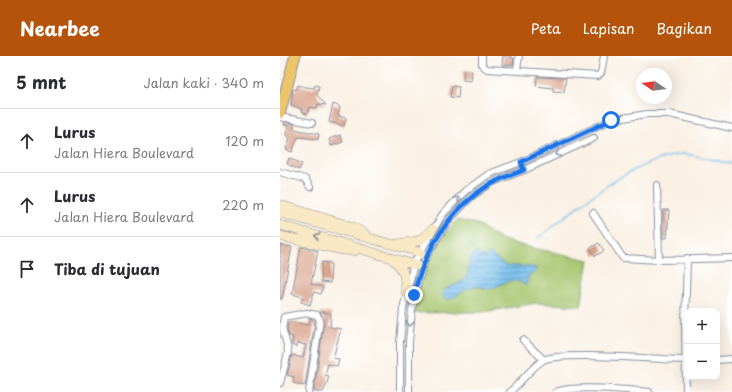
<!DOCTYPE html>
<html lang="id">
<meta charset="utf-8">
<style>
:root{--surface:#fff;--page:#f2f2f3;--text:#2b2b33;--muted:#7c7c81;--line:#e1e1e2;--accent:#b45309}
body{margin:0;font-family:"Playpen Sans",sans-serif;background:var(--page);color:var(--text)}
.controls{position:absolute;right:12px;bottom:12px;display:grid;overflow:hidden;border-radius:8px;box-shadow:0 4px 16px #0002}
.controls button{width:36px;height:36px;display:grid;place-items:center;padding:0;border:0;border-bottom:1px solid var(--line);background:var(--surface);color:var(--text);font:20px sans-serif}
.compass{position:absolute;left:356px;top:12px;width:36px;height:36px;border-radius:50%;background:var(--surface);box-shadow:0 4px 16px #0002;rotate:283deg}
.stop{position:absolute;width:12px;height:12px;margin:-9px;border:3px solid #1a73e8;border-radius:50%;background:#fff}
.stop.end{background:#1a73e8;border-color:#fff;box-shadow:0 1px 4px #0008}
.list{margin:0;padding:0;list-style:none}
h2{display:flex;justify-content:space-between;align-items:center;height:52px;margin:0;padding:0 16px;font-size:17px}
h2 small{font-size:13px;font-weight:400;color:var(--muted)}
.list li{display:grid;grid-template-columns:26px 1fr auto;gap:12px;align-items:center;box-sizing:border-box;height:64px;padding:0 16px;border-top:1px solid var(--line)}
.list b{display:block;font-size:15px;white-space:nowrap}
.list p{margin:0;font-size:13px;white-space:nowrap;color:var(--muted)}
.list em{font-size:13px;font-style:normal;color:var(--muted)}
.icon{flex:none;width:22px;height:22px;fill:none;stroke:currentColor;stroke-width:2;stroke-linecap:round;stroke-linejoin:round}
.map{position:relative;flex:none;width:452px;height:336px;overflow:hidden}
header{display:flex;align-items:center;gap:24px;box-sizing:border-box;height:56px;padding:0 20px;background:var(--accent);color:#fff}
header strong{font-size:19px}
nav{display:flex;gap:22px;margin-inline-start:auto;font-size:14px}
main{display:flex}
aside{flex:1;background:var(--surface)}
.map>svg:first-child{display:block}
.green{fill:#a5c46c;stroke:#607a65}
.water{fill:url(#water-rules);stroke:#4676a4}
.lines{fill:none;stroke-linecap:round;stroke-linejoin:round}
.stream{stroke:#71bcea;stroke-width:1.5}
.building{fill:#d89f87}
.minor-casing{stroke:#8a90a0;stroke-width:8}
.secondary-casing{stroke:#8a90a0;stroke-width:10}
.primary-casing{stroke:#8a90a0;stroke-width:12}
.minor{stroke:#fff;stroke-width:6}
.secondary{stroke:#f8e8c3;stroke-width:9}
.primary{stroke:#edc569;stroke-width:10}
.oneway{stroke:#8d97ae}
.oneway2{stroke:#8a8c90}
.route{stroke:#1a73e8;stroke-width:5}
</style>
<header>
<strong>Nearbee</strong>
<nav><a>Peta</a><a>Lapisan</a><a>Bagikan</a></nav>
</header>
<main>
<aside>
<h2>5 mnt<small>Jalan kaki · 340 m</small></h2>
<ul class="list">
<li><svg class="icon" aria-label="ahead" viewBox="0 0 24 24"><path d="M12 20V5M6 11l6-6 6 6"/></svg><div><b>Lurus</b><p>Jalan Hiera Boulevard</p></div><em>120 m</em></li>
<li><svg class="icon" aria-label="ahead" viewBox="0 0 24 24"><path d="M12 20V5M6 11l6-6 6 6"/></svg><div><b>Lurus</b><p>Jalan Hiera Boulevard</p></div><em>220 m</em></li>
<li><svg class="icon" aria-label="arrive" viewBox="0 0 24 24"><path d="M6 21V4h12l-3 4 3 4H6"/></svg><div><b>Tiba di tujuan</b></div></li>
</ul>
</aside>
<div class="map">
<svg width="452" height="336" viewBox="0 0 452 336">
<defs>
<pattern id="water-rules" width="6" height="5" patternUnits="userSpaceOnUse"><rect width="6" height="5" fill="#71bcea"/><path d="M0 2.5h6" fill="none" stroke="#5c99c1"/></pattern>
</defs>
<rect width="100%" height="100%" fill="#fff"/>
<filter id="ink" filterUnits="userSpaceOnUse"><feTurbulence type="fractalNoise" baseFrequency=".025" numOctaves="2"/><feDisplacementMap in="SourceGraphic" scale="8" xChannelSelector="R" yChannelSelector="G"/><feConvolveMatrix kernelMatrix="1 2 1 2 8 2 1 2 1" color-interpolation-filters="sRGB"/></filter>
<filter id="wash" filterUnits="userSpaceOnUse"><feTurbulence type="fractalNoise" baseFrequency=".012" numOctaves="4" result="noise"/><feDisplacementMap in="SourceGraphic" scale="16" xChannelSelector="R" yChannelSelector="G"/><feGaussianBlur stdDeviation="0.9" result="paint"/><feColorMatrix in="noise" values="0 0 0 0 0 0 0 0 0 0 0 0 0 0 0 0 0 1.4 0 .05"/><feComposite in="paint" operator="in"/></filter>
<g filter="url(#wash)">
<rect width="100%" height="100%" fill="#faf0e3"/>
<path class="green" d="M 177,164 L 197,168 L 218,182 L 240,189 L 309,204 L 301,250 L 257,247 L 203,256 L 134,257 C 139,220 152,192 177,164 Z"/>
<path class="water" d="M 195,197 L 198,197 L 205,202 L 209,197 L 226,210 C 235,210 249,210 256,212 L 255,218 L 251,217 L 247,224 L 247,228 L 245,229 C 231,218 221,231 208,233 C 187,224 181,243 165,243 L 162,237 C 168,229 180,230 186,221 C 191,213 187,202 195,197 Z"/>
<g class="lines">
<path class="stream" d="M 258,182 C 299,150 348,106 401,98 C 408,97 443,106 452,108"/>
</g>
<g id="blocks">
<path class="building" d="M 223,0 L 231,0 L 231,2 L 234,2 L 233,9 L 222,9 Z
M 184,14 L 192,15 L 191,25 L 183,24 Z
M 257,21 L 286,22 L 284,36 L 273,35 L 273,32 L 256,30 Z
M 18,29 L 26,31 L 34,32 L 35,29 L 39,30 L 37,39 L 46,49 L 38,48 L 37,52 L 30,51 L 27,58 L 21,56 L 22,53 L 11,49 L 13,33 L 16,34 Z
M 172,30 L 179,31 L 178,42 L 170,41 Z
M 53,48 L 60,51 L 58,60 L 66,62 L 64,70 L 49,66 Z
M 5,66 L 14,68 L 14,73 L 39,78 L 38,83 L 18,81 L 12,96 L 6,94 L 10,82 L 6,79 L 8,69 L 4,69 Z
M 60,79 L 63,86 L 51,90 L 49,83 Z
M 9,102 L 22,108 L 19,114 L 7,108 Z
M 383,154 L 389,154 L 387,182 L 383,182 Z
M 319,187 L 324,195 L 315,200 L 310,192 Z
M 0,189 L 12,191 L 2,243 L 0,243 Z
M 21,191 L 38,195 L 31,228 L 43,231 L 41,238 L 34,236 L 30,249 L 21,246 L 23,241 L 12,238 Z
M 42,206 L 51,207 L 50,227 L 41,226 Z
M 40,256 L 51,257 L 50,271 L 61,273 L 53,302 L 59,303 L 57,310 L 48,308 L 45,319 L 49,320 L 47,327 L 43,336 L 36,336 L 34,335 L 44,265 Z
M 30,262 L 35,265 L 25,330 L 13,327 L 14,321 L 7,319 L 12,299 L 23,302 L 26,289 L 17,287 L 16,291 L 12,289 L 13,281 L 9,280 L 7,272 L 9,266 L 29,269 Z"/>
</g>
</g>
<g filter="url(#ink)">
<use href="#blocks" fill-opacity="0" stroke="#8a90a0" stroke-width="1"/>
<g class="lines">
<defs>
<path id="minor" d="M 202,0 L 202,9 L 207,13 L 318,20 L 321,17 L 324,0
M 237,14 L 239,0
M 0,61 L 32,67
M 0,116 L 25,123 L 30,131
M 377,129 L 379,204
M 313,157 L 343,202 L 379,204 L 452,202
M 243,284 L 264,304
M 437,304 L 452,303
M 0,327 C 2,320 8,299 8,294 C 6,280 0,277 4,261 L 27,257 L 37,259 L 40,264 L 29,336
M 120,336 L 120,286 L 123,253 L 134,207 L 162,159 L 185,135 L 209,118 L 241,106 L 331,64 L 367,58 L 389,58 L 452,72
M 129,336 L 129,286 L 132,254 L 138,225 L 146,200 L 169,164 L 191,141 L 213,126 L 244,114 L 314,82
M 230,336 C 241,326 251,312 263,304 C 280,295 381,304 407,304
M 276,336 C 293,329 349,334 369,336
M 406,336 L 405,269 L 407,202"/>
<path id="secondary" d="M 0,149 L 73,171 L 85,178
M 0,157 L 139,196 L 146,200
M 0,169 L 142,211
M 0,180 L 63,194 L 75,195
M 117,188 L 139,185 L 153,173
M 113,204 C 125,213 125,222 126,237"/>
<path id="primary" d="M 0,57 L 15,0"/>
</defs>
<use href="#minor" class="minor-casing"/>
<use href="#secondary" class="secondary-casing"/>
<use href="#primary" class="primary-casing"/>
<use href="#minor" class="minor"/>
<use href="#secondary" class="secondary"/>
<use href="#primary" class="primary"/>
</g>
<defs><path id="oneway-chevron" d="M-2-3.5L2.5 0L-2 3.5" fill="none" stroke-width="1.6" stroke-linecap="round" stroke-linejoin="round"/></defs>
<g class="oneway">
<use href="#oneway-chevron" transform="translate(278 98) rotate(155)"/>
<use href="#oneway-chevron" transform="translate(177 143) rotate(-46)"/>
<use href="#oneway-chevron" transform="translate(130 268) rotate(95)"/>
</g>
<use class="oneway2" href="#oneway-chevron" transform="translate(37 180) rotate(-164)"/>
</g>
<g class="lines" filter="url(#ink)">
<path class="route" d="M 134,239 C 144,194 172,149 213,127 C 223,121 234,118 244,114 L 241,106 L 331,64"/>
</g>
</svg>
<div class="controls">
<button>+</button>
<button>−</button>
</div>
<svg class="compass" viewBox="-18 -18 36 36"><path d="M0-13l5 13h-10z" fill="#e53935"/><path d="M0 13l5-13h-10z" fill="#7c7c81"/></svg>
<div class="stop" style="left:331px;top:64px"></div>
<div class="stop end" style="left:134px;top:239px"></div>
</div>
</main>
